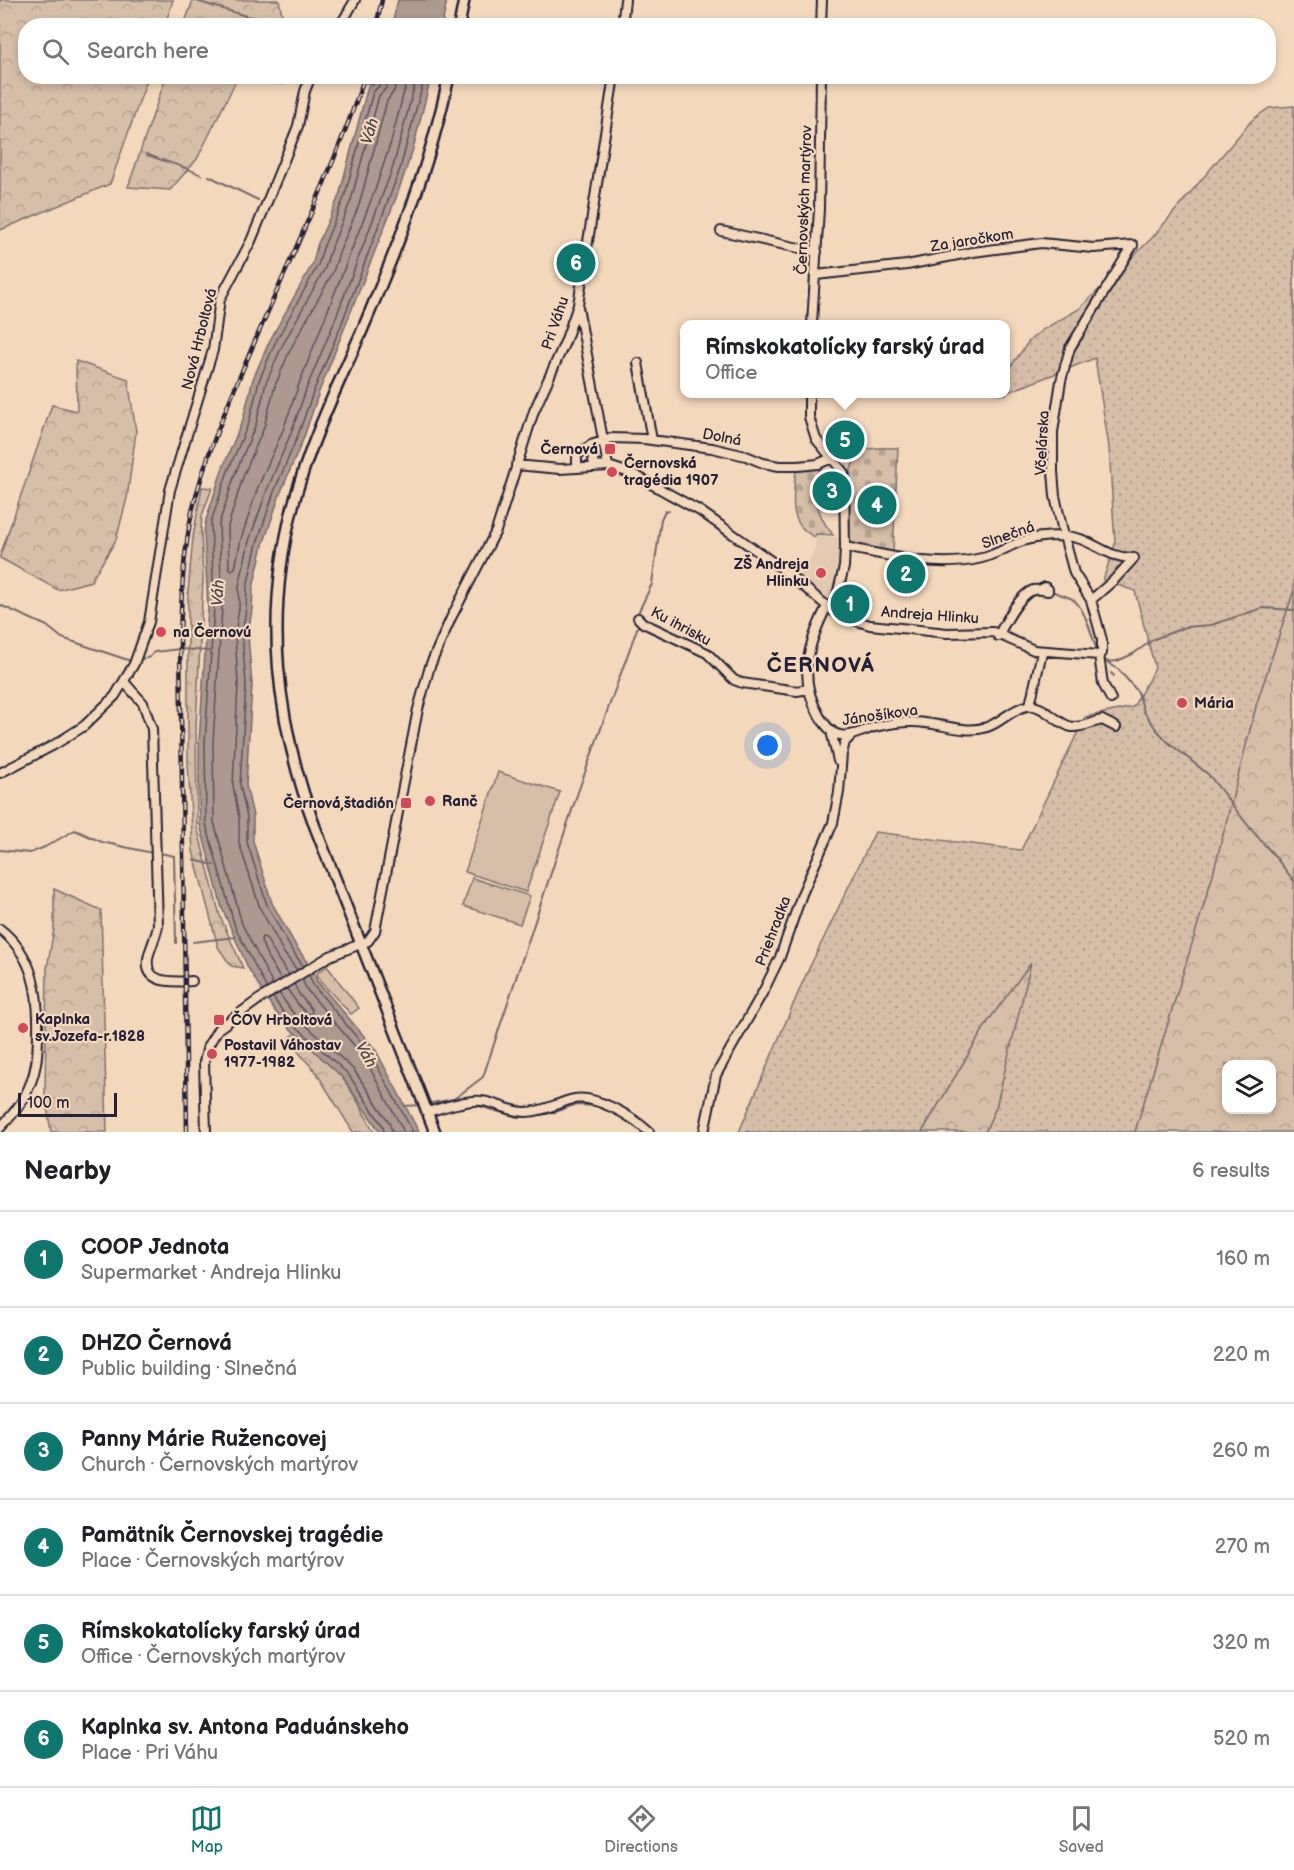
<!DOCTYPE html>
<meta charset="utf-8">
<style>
:root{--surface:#fff;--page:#f2f2f2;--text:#202124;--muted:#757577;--line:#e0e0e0;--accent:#0f766e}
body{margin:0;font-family:"Balsamiq Sans",sans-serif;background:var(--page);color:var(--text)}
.controls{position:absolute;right:18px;bottom:18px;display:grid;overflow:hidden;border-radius:12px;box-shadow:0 3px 9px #0003}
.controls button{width:54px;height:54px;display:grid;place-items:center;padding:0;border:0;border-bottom:2px solid var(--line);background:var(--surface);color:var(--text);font:30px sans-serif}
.scale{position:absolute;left:18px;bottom:15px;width:99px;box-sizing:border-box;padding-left:6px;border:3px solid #22223b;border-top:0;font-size:16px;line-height:21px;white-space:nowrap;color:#22223b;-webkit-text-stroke:4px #f4d8bb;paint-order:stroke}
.you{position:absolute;left:768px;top:746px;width:21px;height:21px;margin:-15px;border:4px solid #fff;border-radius:50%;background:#1a73e8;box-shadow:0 0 0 9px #1a73e833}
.badge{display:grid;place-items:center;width:39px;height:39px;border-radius:50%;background:var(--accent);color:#fff;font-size:20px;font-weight:700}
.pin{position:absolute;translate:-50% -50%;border:3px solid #fff;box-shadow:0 2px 6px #0006}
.popup{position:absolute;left:680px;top:320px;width:330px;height:78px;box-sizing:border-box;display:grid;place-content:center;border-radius:12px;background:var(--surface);filter:drop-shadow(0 2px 4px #0005);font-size:20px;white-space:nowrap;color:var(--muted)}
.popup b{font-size:22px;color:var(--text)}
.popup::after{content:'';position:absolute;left:50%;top:100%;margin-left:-12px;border:12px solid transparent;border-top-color:var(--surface)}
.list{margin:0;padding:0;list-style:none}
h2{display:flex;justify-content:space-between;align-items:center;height:78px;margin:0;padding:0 24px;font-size:26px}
h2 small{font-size:20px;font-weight:400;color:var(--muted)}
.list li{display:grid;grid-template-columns:39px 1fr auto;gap:18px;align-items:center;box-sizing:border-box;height:96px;padding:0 24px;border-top:2px solid var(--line)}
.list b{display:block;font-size:22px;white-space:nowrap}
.list p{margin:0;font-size:20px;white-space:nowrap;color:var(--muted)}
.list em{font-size:20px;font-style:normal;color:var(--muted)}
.icon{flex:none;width:33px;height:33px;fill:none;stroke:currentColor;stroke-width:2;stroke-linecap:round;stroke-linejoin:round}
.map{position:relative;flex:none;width:1294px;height:1132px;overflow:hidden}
.search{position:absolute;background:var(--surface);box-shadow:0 3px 9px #0003;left:18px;right:18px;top:18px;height:66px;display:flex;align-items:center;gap:15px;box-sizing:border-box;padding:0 21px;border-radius:24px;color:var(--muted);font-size:22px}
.sheet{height:654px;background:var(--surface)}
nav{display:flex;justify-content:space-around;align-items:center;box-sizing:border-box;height:84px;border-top:2px solid var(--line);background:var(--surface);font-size:16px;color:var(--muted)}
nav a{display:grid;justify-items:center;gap:3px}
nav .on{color:var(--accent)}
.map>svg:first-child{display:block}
.built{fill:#e4cab1}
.grass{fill:url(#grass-dots);stroke:#7c7072;stroke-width:1.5}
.forest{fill:url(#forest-crowns);stroke:#7c7072;stroke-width:1.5;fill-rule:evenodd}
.cemetery{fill:url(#cemetery-stones);stroke:#7c7072;stroke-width:1.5}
.garden{fill:#d6bea8;stroke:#7c7072;stroke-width:1.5}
.water{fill:#ac9990;stroke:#75696e;stroke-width:1.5}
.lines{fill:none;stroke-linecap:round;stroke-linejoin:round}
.shore{stroke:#59525d;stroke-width:1.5}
.stream{stroke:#75696e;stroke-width:2}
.minor-casing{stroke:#22223b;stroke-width:12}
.major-casing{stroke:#22223b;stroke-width:14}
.minor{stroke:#f4d8bb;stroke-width:8}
.major{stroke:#f4d8bb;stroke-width:9}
.rail-casing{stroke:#22223b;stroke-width:4.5}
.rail{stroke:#f4d8bb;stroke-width:2;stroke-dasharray:7;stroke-linecap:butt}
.poi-dot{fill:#d1495b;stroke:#f4d8bb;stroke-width:2}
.labels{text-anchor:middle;stroke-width:4.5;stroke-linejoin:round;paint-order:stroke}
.street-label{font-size:15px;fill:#22223b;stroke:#f4d8bb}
.poi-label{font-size:15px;font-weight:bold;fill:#22223b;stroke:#f4d8bb;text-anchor:start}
.water-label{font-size:16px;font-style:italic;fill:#4b4654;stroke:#f4d8bb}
.district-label{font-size:21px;font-weight:bold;letter-spacing:1.5px;fill:#22223b;stroke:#f4d8bb}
</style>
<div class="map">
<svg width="1294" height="1132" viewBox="0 0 1294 1132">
<defs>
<pattern id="grass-dots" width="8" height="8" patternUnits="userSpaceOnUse" patternTransform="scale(1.5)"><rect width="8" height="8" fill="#d6bea8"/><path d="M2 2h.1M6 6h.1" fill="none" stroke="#b7a392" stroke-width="1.8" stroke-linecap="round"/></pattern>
<pattern id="forest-crowns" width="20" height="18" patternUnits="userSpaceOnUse" patternTransform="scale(1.5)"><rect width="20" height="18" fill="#d6bea8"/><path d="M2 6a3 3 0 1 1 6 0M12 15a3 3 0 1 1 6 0" fill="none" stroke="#b7a392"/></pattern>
<pattern id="cemetery-stones" width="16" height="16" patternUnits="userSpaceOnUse" patternTransform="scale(1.5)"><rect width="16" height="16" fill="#d6bea8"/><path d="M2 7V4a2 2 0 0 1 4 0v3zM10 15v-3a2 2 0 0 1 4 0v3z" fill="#b7a392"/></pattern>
</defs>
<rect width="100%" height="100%" fill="#f4d8bb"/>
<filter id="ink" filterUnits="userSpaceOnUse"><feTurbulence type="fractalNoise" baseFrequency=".0167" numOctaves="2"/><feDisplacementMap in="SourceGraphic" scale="12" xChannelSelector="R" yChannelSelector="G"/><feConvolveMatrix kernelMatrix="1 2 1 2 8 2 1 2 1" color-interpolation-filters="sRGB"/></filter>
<g filter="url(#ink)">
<path class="built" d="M 817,535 L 841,538 L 841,568 L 832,605 L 799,577 L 814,551 Z"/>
<path class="grass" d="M 1294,106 L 1294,590 L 1257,703 L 1212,878 L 1135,1132 L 985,1132 L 996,1107 L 1030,965 L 989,1020 L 922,1132 L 739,1132 L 804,979 L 875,832 L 1021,850 L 1085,717 L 1133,707 L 1155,668 L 1135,591 L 1103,580 L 1115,544 L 1109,447 L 1095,358 L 1001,395 L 998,394 L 1006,394 L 1006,373 L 1029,341 L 1042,330 L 1079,309 L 1152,238 L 1252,120 L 1269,108 Z"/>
<path class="forest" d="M 0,0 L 173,0 L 165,25 L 26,26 L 26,76 L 148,77 L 110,184 L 0,230 Z
M 193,0 L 279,0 L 284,25 L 184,25 Z
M 166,77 L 244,77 L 236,81 L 197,159 L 170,190 L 128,187 Z
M 76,361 L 128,379 L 136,432 L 127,498 L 116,540 L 91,581 L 58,590 L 0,558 L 0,556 L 52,405 L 77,411 Z
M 202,487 L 212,488 L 202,516 L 201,528 L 203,580 L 196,727 L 197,827 L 220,916 L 243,968 L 231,966 L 218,947 L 193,851 L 188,762 L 188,592 L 193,537 Z
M 1294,590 L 1294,1132 L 1135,1132 L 1212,878 L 1257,703 ZM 1226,1064 L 1272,1064 L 1272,1110 L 1226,1110 Z
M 54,889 L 101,910 L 107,1132 L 51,1132 L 45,1093 L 47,968 L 54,929 Z
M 1031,963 L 996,1107 L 985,1132 L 922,1132 L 989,1020 Z
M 327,966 L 359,1008 L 351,1014 L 320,981 L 317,973 Z
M 296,1032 L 335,1066 L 357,1100 L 374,1132 L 353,1132 L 316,1072 L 288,1040 Z"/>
<path class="cemetery" d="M 898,448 L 893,552 L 848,542 L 851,469 C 858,444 877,448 898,448 Z
M 820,466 C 815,496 813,510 833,535 L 816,534 L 815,537 C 787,525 793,496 796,470 Z"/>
<path class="garden" d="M 498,772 L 560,792 L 526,892 L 465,872 Z
M 472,878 L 530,896 L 520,924 L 463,906 Z"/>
<path class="water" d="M 398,0 L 447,0 L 442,25 L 392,25 Z
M 375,77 L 431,77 L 413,149 L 396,198 L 319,392 L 304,437 L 280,494 L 263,545 L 253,588 L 252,609 L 248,635 L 252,685 L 246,785 L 253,816 L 253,841 L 272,903 L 296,946 L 314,972 L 317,981 L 375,1049 L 419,1132 L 380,1132 L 343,1078 L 283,1022 L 272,1007 L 248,968 L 222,908 L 200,825 L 199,797 L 199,742 L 208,608 L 204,532 L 206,520 L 222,470 L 243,419 L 253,379 L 270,340 L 313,263 L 317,246 L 339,196 L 368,86 L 373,83 Z"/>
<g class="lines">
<path class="shore" d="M 397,76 L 394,91 L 387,101 L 359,205 L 339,253 L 333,272 L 290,350 L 275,386 L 264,427 L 243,477 L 228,526 L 229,567 L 232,570 L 235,568 L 241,539 L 258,487 L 283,430 L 299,384 L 375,190 L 391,142 L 408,76
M 303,966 L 291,949 L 267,905 L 247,842 L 247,817 L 240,785 L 246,684 L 242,635 L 246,609 L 247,587 L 257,543 L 274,492 L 298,435 L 314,390 L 340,328 L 400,169 L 425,76
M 297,970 L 284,953 L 260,908 L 239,843 L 239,818 L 233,785 L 238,684 L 235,634 L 239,608 L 239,586 L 249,541 L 267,490 L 291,433 L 307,387 L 333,325 L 393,167 L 417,76
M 309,975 L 313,985 L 370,1053 L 413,1132
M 302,979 L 307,990 L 364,1057 L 404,1132
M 281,980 L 268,958 L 261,941 L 262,937 L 266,938 L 277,958 L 289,975
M 273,985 L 242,924 L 214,822 L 213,742 L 222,608 L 219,524 L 235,474 L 256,424 L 266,383 L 282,346 L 325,268 L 330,251 L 351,200 L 379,96 L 386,88 L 388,76
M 267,989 L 235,927 L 206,824 L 205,742 L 214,608 L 211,522 L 228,471 L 249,422 L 259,381 L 275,343 L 318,265 L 323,248 L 344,198 L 373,92 L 379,86 L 380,76
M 287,989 L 300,1007 L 308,1014 L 311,1014 L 312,1010 L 299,994 L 294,984
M 279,993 L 293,1013 L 354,1070 L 389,1122 L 392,1132
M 273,997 L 287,1018 L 348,1074 L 383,1126 L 384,1132"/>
<path class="stream" d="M 193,0 L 246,16 L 282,22
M 287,23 L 289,26
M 351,76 L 373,85
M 259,82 L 284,84 L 297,76
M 146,154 C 164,162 183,165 201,175
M 209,176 L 258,200
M 1054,592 C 1060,595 1067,596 1072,599 C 1084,605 1092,636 1096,648
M 0,605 L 47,626 L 62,638 L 131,661
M 1104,659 L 1107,662 L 1117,661 L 1133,654 L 1154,639 L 1186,627 L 1211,625 L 1263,608 L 1294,610
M 137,660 L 150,657 L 154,652 L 180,649 L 209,651
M 1107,662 L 1118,669 L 1138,692 L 1144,712 L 1156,729 L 1169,743 L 1209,775 L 1250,828 L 1273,854 L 1294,881
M 1111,673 L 1114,676
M 0,850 L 30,853 L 45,847 L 75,830 L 102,842 L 152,853
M 160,853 L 174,856
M 174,856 L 176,943
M 194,860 L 214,865
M 193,942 L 235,937
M 454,1099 L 483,1077 L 578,792 L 638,626 L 638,613 L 652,584 L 661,519 L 665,511 L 669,511
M 426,1104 L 465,1097 L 473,1098
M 405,1106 L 421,1105
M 479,1106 L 517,1117 L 552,1113 L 574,1105 L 597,1106 L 618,1115 L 639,1129"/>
<defs>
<path id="minor" d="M 340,26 L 355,0
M 622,26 L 625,0
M 821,26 L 822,0
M 721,231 L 817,252
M 816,275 L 907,265 L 973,252 L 1018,246 L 1041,243 L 1093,248 L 1133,245
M 578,307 L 608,466
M 812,324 L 819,209 L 821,76
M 638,363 L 652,440
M 809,394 L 809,417 L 816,439 L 844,473 L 845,547 L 844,567 L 833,611
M 516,465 L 560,469 L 608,466 L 633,474 L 700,511 L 781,568 L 833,611 L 847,618 L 870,625 L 910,629 L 947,633 L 993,632 L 1034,650 L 1099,655 L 1102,653 L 1102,640 L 1091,600 L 1074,573 L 1064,536 L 1055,496 L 1053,472 L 1053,432 L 1061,381 L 1070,348 L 1133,245
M 594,466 L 591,445 L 612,438 L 644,439 L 712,448 L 746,456 L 763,463 L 779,466 L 798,466 L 818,464 L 832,458
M 577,468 L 577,455 L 591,445
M 845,547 C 890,556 937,569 982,558 C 995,555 1007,547 1020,542 C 1033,537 1046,536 1061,536 C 1091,535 1104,559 1134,558
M 1091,600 L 1114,580 L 1134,558
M 827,606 C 808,644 797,678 820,717 C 825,724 831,734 840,735 C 851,738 864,730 875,727 C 887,724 899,722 911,722 C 936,721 963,735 987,727 C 1002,722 1011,709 1027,706 C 1044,703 1056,724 1072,727 C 1081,728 1093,722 1102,720 L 1116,727
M 638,618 L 643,623 L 707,653 L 734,680 L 742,683 L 797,691 L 808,689
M 998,636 C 1005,623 1019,595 1033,590 C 1038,589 1043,590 1048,591 L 1048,589 L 1045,587 L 1041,589
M 1099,655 L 1103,684 L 1111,699
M 125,683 L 143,703 L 152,729 L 158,926 C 156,936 152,944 149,954 C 141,985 172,982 192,981
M 1030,705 L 1042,652
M 831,731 L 838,761
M 0,773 L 54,745 L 84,726 L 115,696 L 134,664 L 149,622 L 170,490 L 213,350 L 220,299 L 251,241 L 265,207 L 298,126 L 305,91 L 311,76
M 0,929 C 33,955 39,992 38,1032 C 38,1051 37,1070 29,1087 C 23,1103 12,1115 0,1128
M 428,1112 C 440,1108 470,1099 482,1101 C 497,1103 510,1112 526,1112 C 543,1112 555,1104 570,1100 C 593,1092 633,1117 649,1132
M 206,1132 L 204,1062 L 208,1046 L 218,1029 L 258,1000 L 330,956 L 368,941 L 375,931 L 418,709 L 430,666 L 451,618 L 496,531 L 534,411 L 565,342 L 578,305 L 614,76
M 704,1132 L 716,1075 L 764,990 L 780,957 L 802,894 L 833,823 L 839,792 L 842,754 L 845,742 L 852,735"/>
<path id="major" d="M 459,26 L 464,0
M 435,1132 L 315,827 C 276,720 264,617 293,506 C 308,447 336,389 361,333 C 397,248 430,167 449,76"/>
</defs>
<use href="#minor" class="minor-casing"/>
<use href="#major" class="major-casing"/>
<use href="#minor" class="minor"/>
<use href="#major" class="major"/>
<defs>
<path id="rail" d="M 376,26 L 382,0
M 187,1132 L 180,643 C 181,599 183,555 192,512 C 206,452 231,397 255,341 C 293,253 334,167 365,76"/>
</defs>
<use href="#rail" class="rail-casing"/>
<use href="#rail" class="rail"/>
</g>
</g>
<g class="poi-dot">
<rect x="604" y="443" width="12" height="12" rx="3"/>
<circle cx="612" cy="472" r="6"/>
<circle cx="821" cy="573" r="6"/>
<circle cx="161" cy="632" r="6"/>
<circle cx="1182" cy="703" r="6"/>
<circle cx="430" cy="801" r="6"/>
<rect x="400" y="797" width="12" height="12" rx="3"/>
<rect x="213" y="1014" width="12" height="12" rx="3"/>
<circle cx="23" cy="1028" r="6"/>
<circle cx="212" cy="1054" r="6"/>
</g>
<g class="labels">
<g class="street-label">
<text transform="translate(804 200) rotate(-88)" y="5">Černovských martýrov</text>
<text transform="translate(972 240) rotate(-9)" y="5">Za jaročkom</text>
<text transform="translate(555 323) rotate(-71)" y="5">Pri Váhu</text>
<text transform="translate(199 339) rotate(-76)" y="5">Nová Hrboltová</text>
<text transform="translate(722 437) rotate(11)" y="5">Dolná</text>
<text transform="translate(1042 443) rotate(-87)" y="5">Včelárska</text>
<text transform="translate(1008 535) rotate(-19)" y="5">Slnečná</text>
<text transform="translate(930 615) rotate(4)" y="5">Andreja Hlinku</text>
<text transform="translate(681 626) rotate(28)" y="5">Ku ihrisku</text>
<text transform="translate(880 715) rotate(-8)" y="5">Jánošíkova</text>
<text transform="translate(773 931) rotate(-69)" y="5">Priehradka</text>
</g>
<g class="poi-label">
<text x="598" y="454" text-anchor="end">Černová</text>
<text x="624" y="468">Černovská<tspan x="624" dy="17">tragédia 1907</tspan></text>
<text x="809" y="569" text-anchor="end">ZŠ Andreja<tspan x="809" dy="17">Hlinku</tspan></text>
<text x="173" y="637">na Černovú</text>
<text x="1194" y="708">Mária</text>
<text x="442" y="806">Ranč</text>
<text x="394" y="808" text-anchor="end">Černová,štadión</text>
<text x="35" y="1024">Kaplnka<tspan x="35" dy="17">sv.Jozefa-r.1828</tspan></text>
<text x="231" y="1025">ČOV Hrboltová</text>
<text x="224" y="1050">Postavil Váhostav<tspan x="224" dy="17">1977-1982</tspan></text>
</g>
<g class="water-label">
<text transform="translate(369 131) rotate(-73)" y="6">Váh</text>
<text transform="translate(217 593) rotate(-87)" y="6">Váh</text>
<text transform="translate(367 1054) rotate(61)" y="6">Váh</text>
</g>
<g class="district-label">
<text x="821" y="672">ČERNOVÁ</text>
</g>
</g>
</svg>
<div class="controls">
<button><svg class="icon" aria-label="layers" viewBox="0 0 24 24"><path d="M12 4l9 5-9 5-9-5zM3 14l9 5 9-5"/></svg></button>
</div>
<div class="scale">100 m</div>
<div class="you"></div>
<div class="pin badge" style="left:850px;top:604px">1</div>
<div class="pin badge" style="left:906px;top:574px">2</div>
<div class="pin badge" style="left:832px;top:491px">3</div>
<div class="pin badge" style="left:877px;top:505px">4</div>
<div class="pin badge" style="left:845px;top:440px">5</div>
<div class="popup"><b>Rímskokatolícky farský úrad</b>Office</div>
<div class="pin badge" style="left:576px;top:263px">6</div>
<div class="search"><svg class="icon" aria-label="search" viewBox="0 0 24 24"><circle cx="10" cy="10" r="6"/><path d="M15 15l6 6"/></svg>Search here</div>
</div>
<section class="sheet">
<h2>Nearby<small>6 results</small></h2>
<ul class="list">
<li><span class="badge">1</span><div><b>COOP Jednota</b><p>Supermarket · Andreja Hlinku</p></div><em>160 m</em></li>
<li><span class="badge">2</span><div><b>DHZO Černová</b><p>Public building · Slnečná</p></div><em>220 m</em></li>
<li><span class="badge">3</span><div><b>Panny Márie Ružencovej</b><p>Church · Černovských martýrov</p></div><em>260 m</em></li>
<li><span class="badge">4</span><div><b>Pamätník Černovskej tragédie</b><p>Place · Černovských martýrov</p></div><em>270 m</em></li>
<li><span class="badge">5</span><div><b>Rímskokatolícky farský úrad</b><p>Office · Černovských martýrov</p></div><em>320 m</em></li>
<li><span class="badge">6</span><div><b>Kaplnka sv. Antona Paduánskeho</b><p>Place · Pri Váhu</p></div><em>520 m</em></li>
</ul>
</section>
<nav>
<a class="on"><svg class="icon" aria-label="map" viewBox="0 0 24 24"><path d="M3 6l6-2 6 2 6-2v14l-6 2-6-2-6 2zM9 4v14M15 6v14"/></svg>Map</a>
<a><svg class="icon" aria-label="directions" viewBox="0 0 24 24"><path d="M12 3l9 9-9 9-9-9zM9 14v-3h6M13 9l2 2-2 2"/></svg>Directions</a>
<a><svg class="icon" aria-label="saved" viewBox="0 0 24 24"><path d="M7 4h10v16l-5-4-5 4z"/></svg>Saved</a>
</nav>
